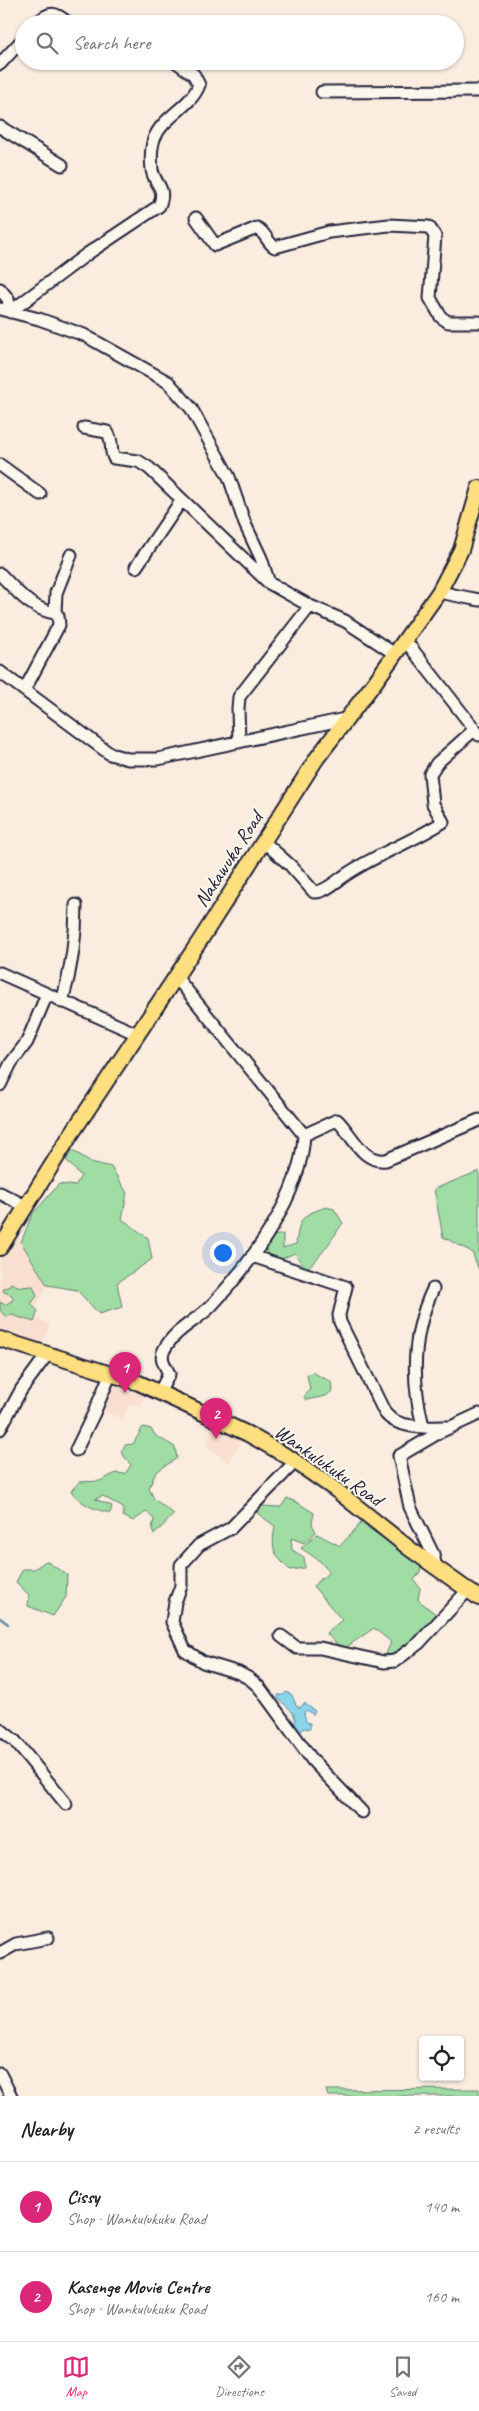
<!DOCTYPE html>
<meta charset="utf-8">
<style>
:root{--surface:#fff;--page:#f6f6f6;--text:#202124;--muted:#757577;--line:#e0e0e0;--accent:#db2777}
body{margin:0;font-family:Caveat,sans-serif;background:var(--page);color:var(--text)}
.controls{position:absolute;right:15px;bottom:15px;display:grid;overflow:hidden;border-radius:5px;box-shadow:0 1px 4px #0004}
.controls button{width:45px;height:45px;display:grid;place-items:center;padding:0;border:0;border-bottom:1px solid var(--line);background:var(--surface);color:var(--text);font:25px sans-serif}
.you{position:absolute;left:222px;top:1252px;width:18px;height:18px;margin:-12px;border:4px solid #fff;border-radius:50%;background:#1a73e8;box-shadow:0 0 0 8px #1a73e833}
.badge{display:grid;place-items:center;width:32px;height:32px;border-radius:50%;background:var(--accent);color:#fff;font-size:16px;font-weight:700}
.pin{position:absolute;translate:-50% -41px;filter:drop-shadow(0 1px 2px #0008)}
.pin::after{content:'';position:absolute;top:26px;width:18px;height:15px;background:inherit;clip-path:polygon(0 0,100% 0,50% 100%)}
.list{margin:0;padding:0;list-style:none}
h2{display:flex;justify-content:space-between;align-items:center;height:65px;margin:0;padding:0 20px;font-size:21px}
h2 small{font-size:16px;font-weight:400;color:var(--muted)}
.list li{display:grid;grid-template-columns:32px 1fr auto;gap:15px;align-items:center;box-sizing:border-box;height:90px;padding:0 20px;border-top:1px solid var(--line)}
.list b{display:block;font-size:19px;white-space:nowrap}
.list p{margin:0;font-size:16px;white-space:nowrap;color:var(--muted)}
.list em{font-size:16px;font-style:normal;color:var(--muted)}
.icon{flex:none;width:28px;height:28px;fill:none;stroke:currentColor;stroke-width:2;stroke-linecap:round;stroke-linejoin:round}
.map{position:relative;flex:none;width:479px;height:2096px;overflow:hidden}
.search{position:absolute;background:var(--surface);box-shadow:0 1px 4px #0004;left:15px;right:15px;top:15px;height:55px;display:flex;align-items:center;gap:12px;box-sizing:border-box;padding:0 18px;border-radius:28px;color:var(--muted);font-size:19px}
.sheet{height:245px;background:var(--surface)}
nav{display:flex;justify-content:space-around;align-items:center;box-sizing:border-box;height:70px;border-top:1px solid var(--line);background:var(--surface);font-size:14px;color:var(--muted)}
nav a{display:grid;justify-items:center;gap:2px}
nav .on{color:var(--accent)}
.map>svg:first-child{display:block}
.built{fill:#f9dfcf}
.green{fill:#a0dda4;stroke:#618070}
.water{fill:#8ad5ea;stroke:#608da4}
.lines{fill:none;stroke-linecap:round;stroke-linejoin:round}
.stream{stroke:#608da4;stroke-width:2.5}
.minor-casing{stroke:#22223b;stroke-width:15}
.major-casing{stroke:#22223b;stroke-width:18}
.minor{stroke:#fbf7ec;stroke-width:11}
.major{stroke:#fddf80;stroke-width:14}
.labels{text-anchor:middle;stroke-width:4;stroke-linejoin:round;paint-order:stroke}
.street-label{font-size:20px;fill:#22223b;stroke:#fbf7ec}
</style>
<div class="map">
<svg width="479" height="2096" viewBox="0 0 479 2096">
<rect width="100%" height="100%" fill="#faecdf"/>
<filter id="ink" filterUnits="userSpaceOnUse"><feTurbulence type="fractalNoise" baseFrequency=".02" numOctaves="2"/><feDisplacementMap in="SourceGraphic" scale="10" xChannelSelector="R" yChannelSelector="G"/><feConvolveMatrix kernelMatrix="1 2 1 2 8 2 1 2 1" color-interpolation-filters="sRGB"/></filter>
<g filter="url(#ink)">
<path class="built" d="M 17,1236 L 49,1283 L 31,1317 L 50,1324 L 41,1349 L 0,1336 L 0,1259 Z
M 109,1379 L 146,1391 L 140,1407 L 129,1404 L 123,1419 L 97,1409 Z
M 214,1422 L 244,1434 L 229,1463 L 206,1447 Z"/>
<path class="green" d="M 72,1150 L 91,1162 L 111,1167 L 127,1193 L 122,1219 L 148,1238 L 152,1259 L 117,1283 L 122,1307 L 99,1314 L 77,1290 L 47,1285 L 21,1242 L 32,1215 L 59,1184 L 75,1186 L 81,1176 L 66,1160 Z
M 479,1171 L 479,1270 L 472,1252 L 443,1237 L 434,1189 Z
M 326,1207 L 334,1209 L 343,1223 C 333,1237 318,1262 305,1269 L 295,1253 L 279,1260 L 265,1256 L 270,1237 L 283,1234 L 283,1248 L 296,1244 C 300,1218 300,1216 326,1207 Z
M 11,1283 L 20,1287 L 33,1286 L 37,1296 L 31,1304 L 38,1311 L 34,1322 L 12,1315 L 6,1317 L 0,1310 L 0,1302 L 5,1305 L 13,1300 L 12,1295 L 4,1292 L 3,1288 L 8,1287 Z
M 312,1372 L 331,1382 L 332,1391 L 326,1396 L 306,1400 L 304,1397 L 310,1389 L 307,1375 Z
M 143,1427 L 151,1429 L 156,1436 L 175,1447 L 177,1458 L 156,1472 L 149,1488 L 154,1499 L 174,1514 L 154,1535 L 152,1529 L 154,1519 L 146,1512 L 133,1521 L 123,1516 L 123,1508 L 103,1496 L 95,1499 L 112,1506 L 110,1513 C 93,1509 82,1505 71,1491 L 79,1482 L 100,1481 L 116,1473 L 125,1474 L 131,1465 L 121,1452 L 125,1445 L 133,1444 Z
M 287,1498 L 298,1503 L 314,1513 L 312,1524 L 316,1532 L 304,1543 L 291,1538 L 292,1550 L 304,1557 L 305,1568 L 290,1570 C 273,1554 271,1549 275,1526 L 257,1513 L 262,1506 L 281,1507 Z
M 361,1523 L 421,1564 L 420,1572 L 414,1580 L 420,1588 L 418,1600 L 437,1615 L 402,1650 L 384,1659 L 391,1642 L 374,1628 L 342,1650 L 326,1633 L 342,1620 L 313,1586 L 329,1572 L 321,1562 L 301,1548 L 317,1534 L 340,1546 Z
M 46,1561 L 67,1575 L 66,1597 L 53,1616 L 28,1606 L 29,1595 L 16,1582 L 23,1569 L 34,1569 Z
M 479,2089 L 479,2096 L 328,2096 L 326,2090 Z"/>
<path class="water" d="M 286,1692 L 292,1695 L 296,1705 L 300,1708 L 304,1703 L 315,1711 L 313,1715 L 307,1710 L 304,1712 L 306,1722 L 310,1723 L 310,1729 L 304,1728 L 298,1735 L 290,1730 C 303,1718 289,1708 278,1699 L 278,1695 L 284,1695 Z"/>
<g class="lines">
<path class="stream" d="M 0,1618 L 8,1624"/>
<defs>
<path id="minor" d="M 37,24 C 49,10 56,12 69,24
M 0,64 L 24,38
M 322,92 L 479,91
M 0,127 L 62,165
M 196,218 L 215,245 L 257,228 C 266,233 267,243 275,247 L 329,232 L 389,225 L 429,227 L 435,236 L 430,298 L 441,317 L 448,322 L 479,322
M 0,289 L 8,299 L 10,312 L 87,254 L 159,206 C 167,187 155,186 152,170 C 151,161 151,148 154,139 C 162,117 191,107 199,85 L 194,75 L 175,61
M 0,309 L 39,319 L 84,335 L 168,382 L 191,408 L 229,477 L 245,524 L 261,558 L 269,583
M 84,428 L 107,432 C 114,441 109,449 114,458 L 138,461 L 149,468 L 269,583 L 310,606 L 345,621 L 395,654
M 0,465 L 40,494
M 136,567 L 181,501
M 0,574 C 17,591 30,609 55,613
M 439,592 L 479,600
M 405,640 L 479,735
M 0,672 L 110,754 L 128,759 L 158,759 L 345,719
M 25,689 L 59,625 L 58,616 L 55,613 L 56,593 L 71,555
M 239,742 L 238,709 L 239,697 L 310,606
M 263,841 L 291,866 L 314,892 C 324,893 338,880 347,874 C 377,854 412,842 443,822 L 433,804 L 430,774 L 437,763 L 474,730
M 0,973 L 137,1034
M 62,1002 C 71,971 76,938 76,905
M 0,1085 L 11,1063 L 27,1042 L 47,994
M 304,1135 L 337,1120 C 352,1134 362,1163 386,1160 L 479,1120
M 0,1193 L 27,1207
M 252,1256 L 346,1287 L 339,1315 L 340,1322 L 385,1413 C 398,1430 430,1427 450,1427
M 159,1393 L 169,1374 C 166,1366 159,1359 164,1350 C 175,1329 195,1322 211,1306 C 252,1262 301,1196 304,1135 L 176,977
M 423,1426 C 411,1379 412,1333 433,1289
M 0,1429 L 21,1390 L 46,1356
M 76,1450 L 94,1413 L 110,1375
M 295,1462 L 231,1528 L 199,1545 L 181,1565 L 181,1586 L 175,1602 L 172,1622 L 185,1650 L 203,1662 L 239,1673 L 250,1679 L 259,1687 L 313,1761 L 362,1812
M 436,1568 L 433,1554 L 410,1507 L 399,1456 L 440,1432 L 479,1414
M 281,1636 L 297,1648 L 320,1648 L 384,1662 L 395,1661 L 419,1643 L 468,1590
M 0,1729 L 15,1741 L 66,1804
M 0,1953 L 16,1944 L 48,1938
M 0,2074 L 11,2096"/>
<path id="major" d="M 0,1248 L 72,1133 L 201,939 L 317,758 L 375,682 L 439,592 L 461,550 L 479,488
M 0,1339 L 139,1383 L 248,1434 L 290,1458 L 336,1490 L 410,1549 L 479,1598"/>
</defs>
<use href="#minor" class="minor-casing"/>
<use href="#major" class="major-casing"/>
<use href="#minor" class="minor"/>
<use href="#major" class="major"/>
</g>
</g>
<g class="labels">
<g class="street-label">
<text transform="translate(228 859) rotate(-57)" y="7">Nakawuka Road</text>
<text transform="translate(329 1465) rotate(35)" y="7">Wankulukuku Road</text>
</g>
</g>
</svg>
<div class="controls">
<button><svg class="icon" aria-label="locate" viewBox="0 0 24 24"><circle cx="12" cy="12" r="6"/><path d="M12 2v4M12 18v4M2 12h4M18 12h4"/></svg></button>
</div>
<div class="you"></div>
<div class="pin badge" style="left:125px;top:1393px">1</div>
<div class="pin badge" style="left:216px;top:1439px">2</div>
<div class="search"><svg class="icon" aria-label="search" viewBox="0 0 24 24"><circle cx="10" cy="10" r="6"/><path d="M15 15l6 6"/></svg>Search here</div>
</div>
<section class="sheet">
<h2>Nearby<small>2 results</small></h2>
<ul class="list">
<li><span class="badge">1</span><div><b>Cissy</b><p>Shop · Wankulukuku Road</p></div><em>140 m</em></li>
<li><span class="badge">2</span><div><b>Kasenge Movie Centre</b><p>Shop · Wankulukuku Road</p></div><em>160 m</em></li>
</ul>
</section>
<nav>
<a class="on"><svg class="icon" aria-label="map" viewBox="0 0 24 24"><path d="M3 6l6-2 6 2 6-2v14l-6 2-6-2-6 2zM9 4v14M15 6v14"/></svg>Map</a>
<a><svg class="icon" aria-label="directions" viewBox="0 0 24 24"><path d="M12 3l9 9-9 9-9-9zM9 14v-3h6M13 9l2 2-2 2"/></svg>Directions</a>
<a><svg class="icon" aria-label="saved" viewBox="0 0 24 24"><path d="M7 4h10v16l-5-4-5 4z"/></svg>Saved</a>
</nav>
